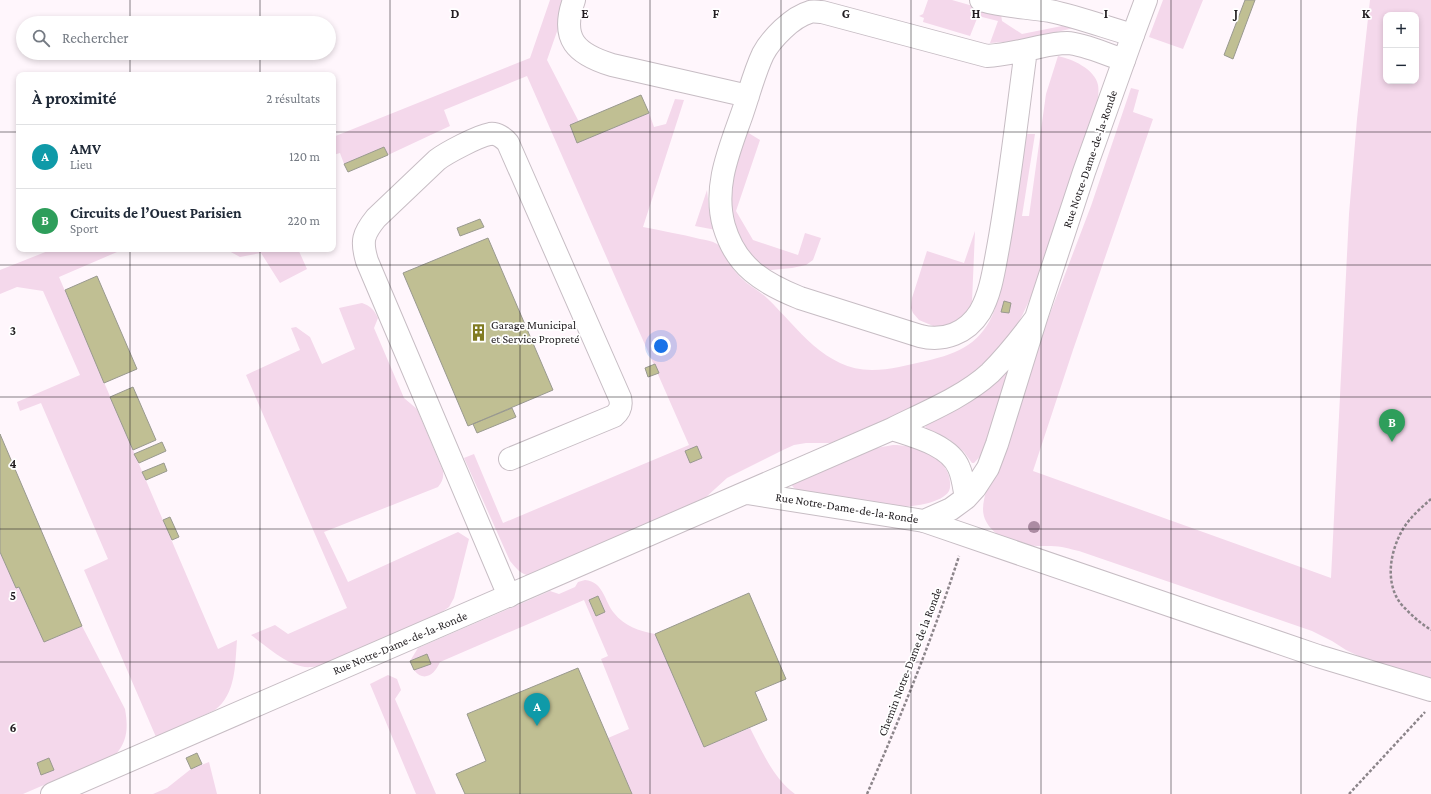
<!DOCTYPE html>
<html lang="fr">
<meta charset="utf-8">
<style>
:root{--surface:#fff;--page:#f6f6f7;--text:#1f2937;--muted:#747a83;--line:#e0e1e3;--accent:#807b22}
body{margin:0;font-family:"Crimson Pro",serif;background:var(--page);color:var(--text)}
.controls{position:absolute;right:12px;top:12px;display:grid;overflow:hidden;border-radius:8px;box-shadow:0 2px 6px #0003}
.controls button{width:36px;height:36px;display:grid;place-items:center;padding:0;border:0;border-bottom:1px solid var(--line);background:var(--surface);color:var(--text);font:20px sans-serif}
.you{position:absolute;left:661px;top:346px;width:14px;height:14px;margin:-10px;border:3px solid #fff;border-radius:50%;background:#1a73e8;box-shadow:0 0 0 6px #1a73e833}
.badge{display:grid;place-items:center;width:26px;height:26px;border-radius:50%;background:var(--accent);color:#fff;font-size:13px;font-weight:700}
.pin{position:absolute;translate:-50% -33px;filter:drop-shadow(0 1px 2px #0008)}
.pin::after{content:'';position:absolute;top:21px;width:14px;height:12px;background:inherit;clip-path:polygon(0 0,100% 0,50% 100%)}
.list{margin:0;padding:0;list-style:none}
h2{display:flex;justify-content:space-between;align-items:center;height:52px;margin:0;padding:0 16px;font-size:17px}
h2 small{font-size:13px;font-weight:400;color:var(--muted)}
.list li{display:grid;grid-template-columns:26px 1fr auto;gap:12px;align-items:center;box-sizing:border-box;height:64px;padding:0 16px;border-top:1px solid var(--line)}
.list b{display:block;font-size:15px;white-space:nowrap}
.list p{margin:0;font-size:13px;white-space:nowrap;color:var(--muted)}
.list em{font-size:13px;font-style:normal;color:var(--muted)}
.icon{flex:none;width:22px;height:22px;fill:none;stroke:currentColor;stroke-width:2;stroke-linecap:round;stroke-linejoin:round}
.map{position:relative;flex:none;width:1431px;height:794px;overflow:hidden}
.search{position:absolute;background:var(--surface);box-shadow:0 2px 6px #0003;left:16px;top:16px;width:320px;height:44px;display:flex;align-items:center;gap:10px;box-sizing:border-box;padding:0 14px;border-radius:22px;color:var(--muted);font-size:15px}
.panel{position:absolute;background:var(--surface);box-shadow:0 2px 6px #0003;left:16px;top:72px;width:320px;height:180px;border-radius:8px}
.map>svg:first-child{display:block}
.green{fill:#f4d8eb;fill-rule:evenodd}
.building{fill:#c0bf93;stroke:#99998f}
.lines{fill:none;stroke-linecap:round;stroke-linejoin:round}
.minor-casing{stroke:#c7bdc4;stroke-width:24}
.major-casing{stroke:#c7bdc4;stroke-width:24}
.path{stroke:#8c858a;stroke-width:2.5;stroke-dasharray:3 2;stroke-linecap:butt}
.minor{stroke:#fff;stroke-width:22}
.major{stroke:#fff;stroke-width:22}
.tree{fill:#ac8ca3}
.grid{fill:none;stroke:#221e21;stroke-width:1;stroke-opacity:0.55}
.labels{text-anchor:middle;stroke-width:3.5;stroke-linejoin:round;paint-order:stroke}
.street-label{font-size:12px;fill:#221e21;stroke:#fff}
.poi-label{font-size:12px;fill:#221e21;stroke:#fff;text-anchor:start}
.grid-label{font-size:13px;text-anchor:middle;font-weight:bold;fill:#221e21;stroke:#fff;stroke-width:3.5;stroke-linejoin:round;paint-order:stroke}
</style>
<div class="map">
<svg width="1431" height="794" viewBox="0 0 1431 794">
<rect width="100%" height="100%" fill="#fff6fc"/>
<path class="green" d="M 550,0 L 568,0 L 547,60 L 579,122 L 570,126 L 577,143 L 649,113 L 654,127 L 666,124 L 675,99 L 684,100 L 643,227 C 662,231 681,234 700,239 C 706,240 712,241 717,244 C 725,248 726,257 730,264 C 733,269 737,274 741,278 C 749,286 760,291 768,299 C 798,328 825,370 872,370 C 890,370 908,365 926,361 C 960,353 982,343 995,309 L 1023,134 L 1035,134 L 1022,216 L 1029,216 L 1046,94 L 1058,56 C 1072,59 1095,69 1098,85 C 1100,96 1095,109 1093,119 L 1035,288 L 1022,316 L 1010,337 L 995,357 L 950,394 L 832,443 L 806,443 L 794,445 L 783,450 L 727,478 L 705,498 L 694,504 L 530,576 C 520,574 516,568 510,561 L 464,458 L 474,454 L 503,523 L 689,445 L 527,76 L 444,110 L 450,126 L 388,155 L 384,147 L 344,164 L 340,153 L 333,155 L 333,137 L 530,58 Z
M 928,0 L 952,0 L 1001,14 L 1002,21 L 1022,34 L 1067,25 L 1074,28 L 1017,41 L 990,43 L 998,21 L 978,16 L 970,36 L 923,22 L 924,18 L 919,16 L 923,14 Z
M 1163,0 L 1203,0 L 1183,49 L 1149,37 Z
M 1370,0 L 1431,0 L 1431,681 L 1369,661 L 1346,650 L 1332,641 L 1312,631 L 1079,551 C 1070,549 1061,546 1051,546 C 1042,546 1033,546 1024,545 C 1005,542 983,529 983,509 C 983,502 985,496 986,490 L 1040,340 L 1091,206 L 1131,88 L 1139,90 L 1133,112 L 1153,119 L 1073,350 L 1033,471 L 1331,578 L 1349,214 L 1357,119 ZM 1386,15 L 1416,15 L 1416,81 L 1386,81 Z
M 743,132 L 747,132 L 760,140 L 736,211 L 753,240 L 798,255 L 805,233 L 821,238 L 813,260 L 806,265 L 792,268 L 771,270 L 766,269 L 749,258 L 727,207 Z
M 707,190 L 709,209 L 716,230 L 695,226 Z
M 975,231 L 972,302 L 969,309 L 961,320 L 938,328 L 919,320 L 913,313 L 911,308 L 912,298 L 927,251 L 964,263 Z
M 53,249 L 124,249 L 59,277 L 218,649 L 237,640 C 235,665 236,694 215,710 L 156,737 L 84,570 L 108,559 L 41,403 L 20,411 L 17,402 L 80,375 L 43,291 L 17,287 L 0,294 L 0,270 Z
M 231,249 L 298,249 L 307,269 L 280,283 L 261,253 L 240,257 L 229,251 Z
M 362,303 C 371,306 374,310 378,318 L 374,328 L 404,398 L 417,409 L 443,471 C 444,478 442,482 438,487 L 324,532 L 348,582 L 458,532 L 469,539 L 454,598 L 449,607 L 442,612 L 327,663 C 322,665 317,667 311,667 C 291,669 267,647 251,635 L 275,625 L 288,634 L 347,608 L 246,375 L 300,350 L 291,328 L 296,327 L 310,337 L 322,364 L 355,349 L 339,308 Z
M 1004,369 L 1010,372 L 985,451 L 974,463 L 972,463 L 964,452 L 949,439 L 926,429 L 925,425 Z
M 893,445 C 914,445 942,453 949,476 C 950,481 951,487 949,491 C 942,503 915,506 902,507 L 799,490 C 795,489 792,487 791,483 L 871,449 Z
M 0,552 L 16,588 L 19,587 L 44,642 L 82,626 L 125,709 C 128,726 128,741 116,754 L 23,794 L 0,794 Z
M 585,580 C 604,582 604,601 614,613 C 624,626 639,631 655,634 L 704,747 L 750,728 C 762,751 773,778 795,794 L 632,794 L 608,738 L 629,729 L 601,659 L 608,656 L 584,600 L 440,662 C 435,674 424,683 414,670 L 426,655 L 410,661 L 418,648 L 550,591 L 559,594 L 575,587 L 578,582 Z
M 388,675 L 397,679 L 401,690 L 395,699 L 436,794 L 416,794 L 370,684 Z
M 209,762 L 217,794 L 153,794 L 167,788 L 191,769 Z"/>
<path class="building" d="M 1245,0 L 1255,0 L 1233,59 L 1224,55 Z
M 641,95 L 649,113 L 577,143 L 570,125 Z
M 384,147 L 388,155 L 348,172 L 344,164 Z
M 480,219 L 484,227 L 460,236 L 457,228 Z
M 488,238 L 553,390 L 468,426 L 403,273 Z
M 97,276 L 137,369 L 104,383 L 65,290 Z
M 1004,301 L 1011,303 L 1009,313 L 1001,312 Z
M 655,364 L 659,373 L 648,377 L 645,368 Z
M 133,387 L 156,440 L 133,450 L 110,397 Z
M 512,408 L 516,417 L 477,433 L 473,424 Z
M 0,434 L 82,626 L 44,642 L 19,587 L 16,588 L 0,552 Z
M 162,442 L 166,451 L 139,463 L 134,454 Z
M 697,446 L 702,458 L 690,463 L 685,451 Z
M 164,463 L 167,471 L 146,480 L 142,472 Z
M 170,517 L 179,537 L 172,540 L 163,520 Z
M 749,593 L 786,679 L 755,692 L 767,720 L 704,747 L 655,634 Z
M 598,596 L 605,612 L 596,616 L 589,600 Z
M 427,654 L 431,664 L 414,670 L 410,661 Z
M 578,668 L 632,794 L 465,794 L 456,774 L 486,761 L 467,714 Z
M 197,753 L 202,764 L 191,769 L 186,758 Z
M 49,758 L 54,770 L 41,775 L 37,763 Z"/>
<g class="lines">
<defs>
<path id="minor" d="M 574,0 C 560,39 576,54 612,65 L 748,96
M 981,0 C 1004,7 1027,7 1050,11 C 1078,17 1105,27 1133,35
M 1026,50 C 1017,116 1010,182 998,248 C 994,269 991,293 980,312 C 967,333 944,342 920,336 L 800,298 C 763,283 736,267 724,226 C 713,187 729,151 742,114 C 749,94 754,73 763,54 C 771,39 792,17 810,12 C 813,11 818,12 822,12 L 987,56 C 1005,55 1022,51 1039,47 C 1048,45 1058,43 1067,43 C 1085,44 1107,55 1124,60
M 924,521 L 1318,656 L 1431,690
M 509,596 L 367,261 C 361,241 363,234 376,218 L 437,160 C 446,153 478,136 490,134 C 497,133 504,138 508,143 L 620,398 C 622,406 620,411 614,416 L 510,459"/>
<path id="major" d="M 892,429 C 913,436 950,445 959,468 C 963,477 964,488 966,498
M 747,493 L 924,521 L 951,509 L 966,498 L 975,488 L 988,468 L 997,444 L 1036,318 L 1084,172 L 1133,35 L 1146,0
M 52,794 L 892,429 C 924,413 964,397 990,373 C 1007,356 1022,337 1036,318"/>
</defs>
<use href="#minor" class="minor-casing"/>
<use href="#major" class="major-casing"/>
<path class="path" d="M 1431,499 C 1423,506 1414,514 1407,523 C 1391,545 1383,581 1401,604 C 1410,614 1420,623 1431,630
M 867,794 C 901,716 933,637 959,556
M 1349,794 L 1425,712"/>
<use href="#minor" class="minor"/>
<use href="#major" class="major"/>
</g>
<circle class="tree" cx="1034" cy="527" r="6"/>
<path class="grid" d="M 130,0 L 130,23M 260,0 L 260,23M 390,0 L 390,794M 520,0 L 520,794M 650,0 L 650,794M 781,0 L 781,794M 911,0 L 911,794M 1041,0 L 1041,794M 1171,0 L 1171,794M 1301,0 L 1301,794M 130,53 L 130,75M 260,53 L 260,75M 0,132 L 19,132M 333,132 L 1431,132M 130,249 L 130,794M 260,249 L 260,794M 0,265 L 1431,265M 0,397 L 1431,397M 0,529 L 1431,529M 0,662 L 1431,662"/>
<defs>
<symbol id="building-bare" viewBox="-9 -9 18 18"><path d="M-4-6H4V6H1V3H-1V6H-4ZM-2.5-4.3h1.7v1.8h-1.7ZM.8-4.3h1.7v1.8H.8ZM-2.5-1h1.7V.8h-1.7ZM.8-1h1.7V.8H.8Z" fill="#807b22" stroke="#fff" stroke-width="2.5" paint-order="stroke"/></symbol>
</defs>
<g fill-rule="evenodd">
<use href="#building-bare" x="466" y="320" width="25" height="25"/>
</g>
<g class="labels">
<g class="street-label">
<text transform="translate(1090 159) rotate(-71)" y="4">Rue Notre-Dame-de-la-Ronde</text>
<text transform="translate(847 508) rotate(9)" y="4">Rue Notre-Dame-de-la-Ronde</text>
<text transform="translate(400 643) rotate(-23)" y="4">Rue Notre-Dame-de-la-Ronde</text>
<text transform="translate(910 662) rotate(-69)" y="4">Chemin Notre-Dame de la Ronde</text>
</g>
<g class="poi-label">
<text x="491" y="329">Garage Municipal<tspan x="491" dy="14">et Service Propreté</tspan></text>
</g>
</g>
<g class="grid-label">
<text x="455" y="18">D</text>
<text x="585" y="18">E</text>
<text x="716" y="18">F</text>
<text x="846" y="18">G</text>
<text x="976" y="18">H</text>
<text x="1106" y="18">I</text>
<text x="1236" y="18">J</text>
<text x="1366" y="18">K</text>
<text x="13" y="335">3</text>
<text x="13" y="468">4</text>
<text x="13" y="600">5</text>
<text x="13" y="732">6</text>
</g>
</svg>
<div class="controls">
<button>+</button>
<button>−</button>
</div>
<div class="you"></div>
<div class="pin badge" style="left:537px;top:726px;background:#0f9aa8">A</div>
<div class="pin badge" style="left:1392px;top:442px;background:#2e9e5b">B</div>
<div class="search"><svg class="icon" aria-label="search" viewBox="0 0 24 24"><circle cx="10" cy="10" r="6"/><path d="M15 15l6 6"/></svg>Rechercher</div>
<section class="panel">
<h2>À proximité<small>2 résultats</small></h2>
<ul class="list">
<li><span class="badge" style="background:#0f9aa8">A</span><div><b>AMV</b><p>Lieu</p></div><em>120 m</em></li>
<li><span class="badge" style="background:#2e9e5b">B</span><div><b>Circuits de l’Ouest Parisien</b><p>Sport</p></div><em>220 m</em></li>
</ul>
</section>
</div>
